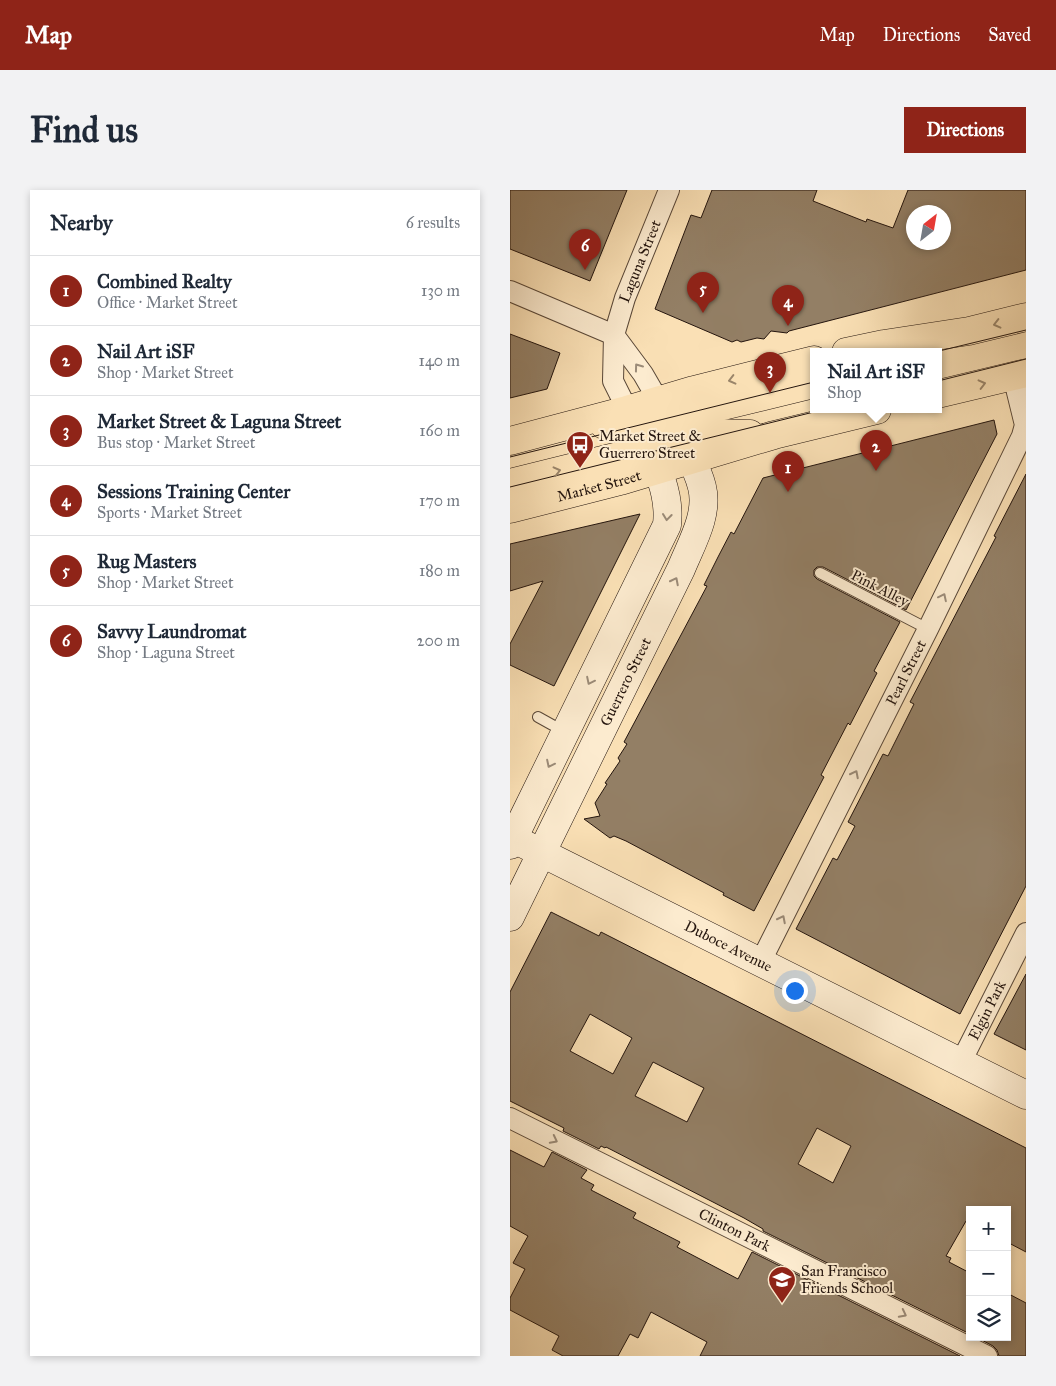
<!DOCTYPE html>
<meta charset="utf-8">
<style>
:root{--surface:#fff;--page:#f2f2f3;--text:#1f2937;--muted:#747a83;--line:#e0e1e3;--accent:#8f2418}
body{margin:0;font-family:"IM FELL Great Primer",serif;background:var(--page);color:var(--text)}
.controls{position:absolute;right:15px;bottom:15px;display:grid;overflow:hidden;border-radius:0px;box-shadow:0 2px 8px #0003}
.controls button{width:45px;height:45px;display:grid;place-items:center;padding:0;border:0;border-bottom:1px solid var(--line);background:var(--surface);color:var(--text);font:25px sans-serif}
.compass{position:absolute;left:396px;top:15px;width:45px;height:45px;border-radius:50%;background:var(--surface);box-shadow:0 2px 8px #0003;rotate:31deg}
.you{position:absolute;left:284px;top:800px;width:18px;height:18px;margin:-12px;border:4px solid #fff;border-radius:50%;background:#1a73e8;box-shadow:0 0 0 8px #1a73e833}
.badge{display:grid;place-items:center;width:32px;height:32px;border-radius:50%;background:var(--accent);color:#fff;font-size:16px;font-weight:700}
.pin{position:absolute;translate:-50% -41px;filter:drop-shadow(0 1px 2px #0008)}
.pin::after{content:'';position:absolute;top:26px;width:18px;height:15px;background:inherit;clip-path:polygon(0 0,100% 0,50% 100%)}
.popup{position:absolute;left:300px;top:158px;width:132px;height:65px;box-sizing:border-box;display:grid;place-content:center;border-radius:0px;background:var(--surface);filter:drop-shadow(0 1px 4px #0005);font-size:16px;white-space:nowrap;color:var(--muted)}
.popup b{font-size:19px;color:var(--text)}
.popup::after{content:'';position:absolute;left:50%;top:100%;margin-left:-10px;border:10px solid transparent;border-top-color:var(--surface)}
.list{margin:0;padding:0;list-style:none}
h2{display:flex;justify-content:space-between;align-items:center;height:65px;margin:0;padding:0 20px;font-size:21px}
h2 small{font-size:16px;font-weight:400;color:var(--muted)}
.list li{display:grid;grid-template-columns:32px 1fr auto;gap:15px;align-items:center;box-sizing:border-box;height:70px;padding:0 20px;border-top:1px solid var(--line)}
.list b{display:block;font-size:19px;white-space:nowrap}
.list p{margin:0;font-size:16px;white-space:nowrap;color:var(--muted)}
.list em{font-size:16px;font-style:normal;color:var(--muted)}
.icon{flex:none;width:28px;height:28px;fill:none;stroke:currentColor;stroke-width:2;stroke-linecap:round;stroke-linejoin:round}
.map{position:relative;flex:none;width:516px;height:1166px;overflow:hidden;border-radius:0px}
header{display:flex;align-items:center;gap:30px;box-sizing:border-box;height:70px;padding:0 25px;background:var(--accent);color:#fff}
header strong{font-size:24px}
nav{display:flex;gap:28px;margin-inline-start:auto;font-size:18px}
.intro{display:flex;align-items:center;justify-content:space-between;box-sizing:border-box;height:120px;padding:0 30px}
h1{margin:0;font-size:35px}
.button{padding:12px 22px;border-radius:0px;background:var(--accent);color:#fff;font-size:18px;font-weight:700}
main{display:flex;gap:30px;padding:0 30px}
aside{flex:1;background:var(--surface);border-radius:0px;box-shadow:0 2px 8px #0003}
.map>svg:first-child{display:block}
.building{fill:#937f65;stroke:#24150e;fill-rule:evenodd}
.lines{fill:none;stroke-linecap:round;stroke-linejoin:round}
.lane-casing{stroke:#5a4838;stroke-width:12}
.street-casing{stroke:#5a4838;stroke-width:22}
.secondary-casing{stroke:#24150e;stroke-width:29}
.primary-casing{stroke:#24150e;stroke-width:29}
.lane{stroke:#fcebcf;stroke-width:10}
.street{stroke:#fcebcf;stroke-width:20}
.secondary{stroke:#fcebcf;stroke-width:28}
.primary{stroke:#fae0b5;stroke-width:28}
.tram{stroke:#24150e;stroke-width:1}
.oneway{stroke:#9a856a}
.oneway2{stroke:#9b8b78}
.labels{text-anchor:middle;stroke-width:4;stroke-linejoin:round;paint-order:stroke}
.street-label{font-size:15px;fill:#24150e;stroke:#fcebcf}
.poi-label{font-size:15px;fill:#24150e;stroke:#fcebcf;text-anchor:start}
</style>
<header>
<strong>Map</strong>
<nav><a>Map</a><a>Directions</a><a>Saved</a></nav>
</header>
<div class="intro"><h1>Find us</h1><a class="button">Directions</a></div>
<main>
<aside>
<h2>Nearby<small>6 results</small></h2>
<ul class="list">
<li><span class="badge">1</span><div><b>Combined Realty</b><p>Office · Market Street</p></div><em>130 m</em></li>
<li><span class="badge">2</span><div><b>Nail Art iSF</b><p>Shop · Market Street</p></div><em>140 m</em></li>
<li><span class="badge">3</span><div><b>Market Street &amp; Laguna Street</b><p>Bus stop · Market Street</p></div><em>160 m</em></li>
<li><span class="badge">4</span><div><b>Sessions Training Center</b><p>Sports · Market Street</p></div><em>170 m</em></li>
<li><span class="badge">5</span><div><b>Rug Masters</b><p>Shop · Market Street</p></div><em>180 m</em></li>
<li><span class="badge">6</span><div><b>Savvy Laundromat</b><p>Shop · Laguna Street</p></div><em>200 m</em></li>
</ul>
</aside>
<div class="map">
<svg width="516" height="1166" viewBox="0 0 516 1166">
<rect width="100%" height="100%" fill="#fae0b5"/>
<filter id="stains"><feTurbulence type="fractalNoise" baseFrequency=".004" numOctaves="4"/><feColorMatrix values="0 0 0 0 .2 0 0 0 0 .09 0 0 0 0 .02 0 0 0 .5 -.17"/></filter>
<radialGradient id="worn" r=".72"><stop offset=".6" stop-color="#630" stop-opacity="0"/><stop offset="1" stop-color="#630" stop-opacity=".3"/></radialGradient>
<path class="building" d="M 0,0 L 117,0 L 80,91 L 0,59 Z
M 202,0 L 307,0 L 303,11 L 356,32 L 357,29 L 383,38 L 398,0 L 516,0 L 516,80 L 279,141 L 277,143 L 261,141 L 254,149 L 247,148 L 231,152 L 227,150 L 222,152 L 145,119 L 181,25 L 191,28 ZM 404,22 L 434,22 L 434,52 L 404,52 Z
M 0,144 L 50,163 L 37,199 L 0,208 Z
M 484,230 L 487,244 L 396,420 L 313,377 L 307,377 L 304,380 L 304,386 L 307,389 L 390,432 L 364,481 L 367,483 L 340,535 L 338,533 L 311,585 L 314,587 L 244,721 L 213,705 L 214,703 L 116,651 L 104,646 L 100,648 L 74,629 L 90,626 L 85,613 L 97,594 L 95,593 L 110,571 L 108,568 L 117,554 L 114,552 L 197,396 L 194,395 L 208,367 L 221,342 L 224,344 L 253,288 Z
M 516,284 L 516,696 L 450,824 L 286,739 L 323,668 L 327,670 L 345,636 L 338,632 L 373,564 L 378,566 L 404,514 L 400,512 L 486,347 L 484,346 Z
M 130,324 L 44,496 L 0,475 L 0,454 L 33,391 L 0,401 L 0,354 Z
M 41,722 L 89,746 L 91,742 L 516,958 L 516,1062 L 497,1052 L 497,1020 L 460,1020 L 460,1033 L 456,1031 L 436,1066 L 441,1068 L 439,1072 L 460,1083 L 460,1144 L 253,1041 L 253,1039 L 234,1028 L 96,957 L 95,958 L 91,956 L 89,959 L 53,941 L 54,938 L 0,911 L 0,802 ZM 80,824 L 122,848 L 103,884 L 60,861 ZM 143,872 L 194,898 L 177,932 L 125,906 ZM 307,938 L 341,956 L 323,993 L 288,974 Z
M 516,784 L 516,860 L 484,844 Z
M 0,960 L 34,977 L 42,962 L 77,980 L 71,988 L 84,995 L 81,1000 L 126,1023 L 123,1028 L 170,1052 L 167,1057 L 228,1089 L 242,1062 L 450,1166 L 190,1166 L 197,1152 L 141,1122 L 128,1148 L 120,1144 L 108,1166 L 53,1166 L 42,1160 L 49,1146 L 0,1120 L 0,1108 L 15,1079 L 3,1073 L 18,1046 L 0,1036 Z
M 497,1103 L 516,1113 L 516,1166 L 489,1166 L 487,1160 L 483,1156 L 466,1147 L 497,1147 Z"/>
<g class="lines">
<defs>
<path id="lane" d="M 310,383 L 418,439
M 28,527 L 55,542"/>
<g id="street">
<path d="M 0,101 L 104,145 L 133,184 L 155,222"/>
<path id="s1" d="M 123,231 L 103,191 L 104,145 L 115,108 L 159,0"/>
<path id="s2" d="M 250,773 L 418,439 L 512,246 L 515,235 L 503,186"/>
<path id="s3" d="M 451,872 L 516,743"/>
<path id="s4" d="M 0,928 L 477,1166"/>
</g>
<g id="secondary">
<path id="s5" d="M 0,647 L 516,905"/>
<path d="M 0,655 L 157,335 C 160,308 151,283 137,259"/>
<path id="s6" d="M 0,727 L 171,379 C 181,354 199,325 192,297 C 188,280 179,265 172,250"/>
</g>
<g id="primary">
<path d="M 336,162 L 374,154 L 459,141 L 516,127"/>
<path d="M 428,204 L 516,183"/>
<path d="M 94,235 L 126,237 L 304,194"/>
<path d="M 0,251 L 117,220 L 184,200 L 304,170"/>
<path d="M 0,293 L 201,243 L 240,244"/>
<path id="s7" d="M 0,319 L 110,291 L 264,245 L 367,220"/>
</g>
</defs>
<use href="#lane" class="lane-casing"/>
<use href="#street" class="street-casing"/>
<use href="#secondary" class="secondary-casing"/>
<use href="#primary" class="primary-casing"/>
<use href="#lane" class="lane"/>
<use href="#street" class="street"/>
<use href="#secondary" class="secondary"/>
<use href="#primary" class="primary"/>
<path class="tram" d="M 425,162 L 516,140
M 428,191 L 516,169
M 0,267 L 304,192
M 0,297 L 312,220"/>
</g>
<defs><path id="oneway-chevron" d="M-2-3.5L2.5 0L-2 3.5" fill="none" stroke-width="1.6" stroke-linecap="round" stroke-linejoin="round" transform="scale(1.25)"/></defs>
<g class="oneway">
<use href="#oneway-chevron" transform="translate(487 134) rotate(166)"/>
<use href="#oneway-chevron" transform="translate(222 190) rotate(166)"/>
<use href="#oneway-chevron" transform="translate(472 194) rotate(-14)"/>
<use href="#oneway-chevron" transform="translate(47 281) rotate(-14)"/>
</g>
<g class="oneway2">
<use href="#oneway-chevron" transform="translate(128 177) rotate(-126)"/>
<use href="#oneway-chevron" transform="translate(157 327) rotate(97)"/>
<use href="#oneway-chevron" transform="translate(165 391) rotate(-63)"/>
<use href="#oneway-chevron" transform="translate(433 407) rotate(-64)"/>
<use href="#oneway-chevron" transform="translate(80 491) rotate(116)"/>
<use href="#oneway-chevron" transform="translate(40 574) rotate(116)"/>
<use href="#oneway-chevron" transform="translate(345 584) rotate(-63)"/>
<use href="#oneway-chevron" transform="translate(272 729) rotate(-63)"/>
<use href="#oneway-chevron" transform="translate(44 950) rotate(27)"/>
<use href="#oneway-chevron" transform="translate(393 1124) rotate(27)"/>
</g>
<defs>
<symbol id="bus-pin" viewBox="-11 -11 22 30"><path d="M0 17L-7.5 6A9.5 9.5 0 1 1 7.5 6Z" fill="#8f2418" stroke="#fcebcf"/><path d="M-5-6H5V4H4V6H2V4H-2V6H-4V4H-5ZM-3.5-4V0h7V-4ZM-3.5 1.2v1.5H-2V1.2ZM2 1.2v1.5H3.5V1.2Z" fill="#fff"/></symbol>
<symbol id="school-pin" viewBox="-11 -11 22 30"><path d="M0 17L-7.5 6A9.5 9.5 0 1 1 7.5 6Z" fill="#8f2418" stroke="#fcebcf"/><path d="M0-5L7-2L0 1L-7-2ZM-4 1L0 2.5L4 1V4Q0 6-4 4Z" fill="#fff"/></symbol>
</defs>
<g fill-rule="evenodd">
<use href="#bus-pin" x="54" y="239" width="32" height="43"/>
<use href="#school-pin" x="256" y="1074" width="32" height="43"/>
</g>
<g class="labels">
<g class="street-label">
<text dy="5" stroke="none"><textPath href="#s1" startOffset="169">Laguna Street</textPath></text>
<text dy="5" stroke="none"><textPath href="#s7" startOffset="92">Market Street</textPath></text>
<text transform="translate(370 398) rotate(27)" y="5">Pink Alley</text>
<text dy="5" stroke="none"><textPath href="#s2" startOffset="325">Pearl Street</textPath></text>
<text dy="5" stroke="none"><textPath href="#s6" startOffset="262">Guerrero Street</textPath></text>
<text dy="5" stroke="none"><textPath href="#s5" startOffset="244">Duboce Avenue</textPath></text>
<text dy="5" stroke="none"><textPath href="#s3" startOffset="58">Elgin Park</textPath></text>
<text dy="5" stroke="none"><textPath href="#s4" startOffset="251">Clinton Park</textPath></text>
</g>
<g class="poi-label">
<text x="89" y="251">Market Street &amp;<tspan x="89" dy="17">Guerrero Street</tspan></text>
<text x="291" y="1086">San Francisco<tspan x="291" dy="17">Friends School</tspan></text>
</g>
</g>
<rect width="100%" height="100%" filter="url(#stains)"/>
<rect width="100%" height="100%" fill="url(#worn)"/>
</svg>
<div class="controls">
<button>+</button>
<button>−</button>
<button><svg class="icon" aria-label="layers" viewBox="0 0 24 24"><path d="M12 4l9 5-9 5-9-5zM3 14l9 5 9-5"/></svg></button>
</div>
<svg class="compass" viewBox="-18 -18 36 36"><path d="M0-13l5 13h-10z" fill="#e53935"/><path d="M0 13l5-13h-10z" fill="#747a83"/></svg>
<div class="you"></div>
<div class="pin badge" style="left:278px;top:302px">1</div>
<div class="pin badge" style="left:366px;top:281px">2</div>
<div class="popup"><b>Nail Art iSF</b>Shop</div>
<div class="pin badge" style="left:260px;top:203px">3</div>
<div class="pin badge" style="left:278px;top:136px">4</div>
<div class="pin badge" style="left:193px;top:123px">5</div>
<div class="pin badge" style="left:75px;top:80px">6</div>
</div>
</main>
